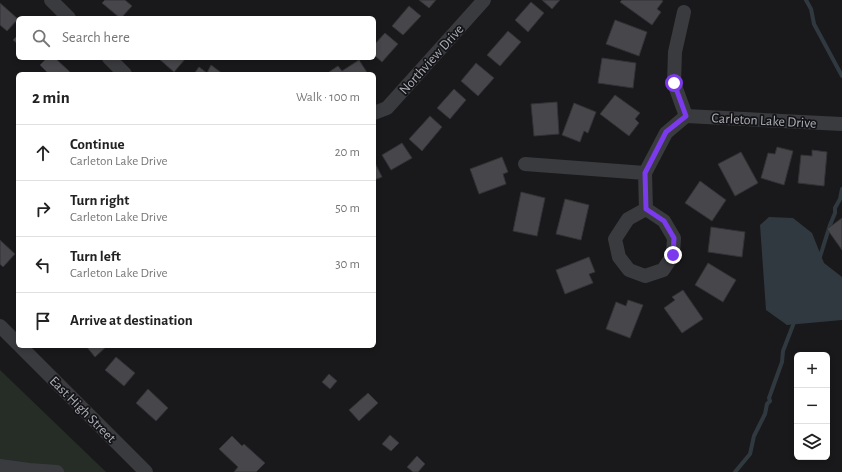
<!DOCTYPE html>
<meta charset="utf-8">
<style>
:root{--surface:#fff;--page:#f6f6f6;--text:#222;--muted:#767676;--line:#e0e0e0}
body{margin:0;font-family:"Alegreya Sans",sans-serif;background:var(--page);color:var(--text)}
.controls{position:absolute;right:12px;bottom:12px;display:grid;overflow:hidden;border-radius:6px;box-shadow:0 2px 6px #0003}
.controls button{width:36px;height:36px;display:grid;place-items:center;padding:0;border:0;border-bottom:1px solid var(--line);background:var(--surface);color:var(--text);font:20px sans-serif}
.stop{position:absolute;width:12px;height:12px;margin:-9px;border:3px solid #7c3aed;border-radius:50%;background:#fff}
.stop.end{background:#7c3aed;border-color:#fff;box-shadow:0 1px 4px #0008}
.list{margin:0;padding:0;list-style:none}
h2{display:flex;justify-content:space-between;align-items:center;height:52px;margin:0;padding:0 16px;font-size:17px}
h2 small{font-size:13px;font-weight:400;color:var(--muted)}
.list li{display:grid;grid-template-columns:26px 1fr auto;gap:12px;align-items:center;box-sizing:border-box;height:56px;padding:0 16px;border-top:1px solid var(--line)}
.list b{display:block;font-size:15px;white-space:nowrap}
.list p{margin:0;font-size:13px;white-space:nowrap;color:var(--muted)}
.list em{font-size:13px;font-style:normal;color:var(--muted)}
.icon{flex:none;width:22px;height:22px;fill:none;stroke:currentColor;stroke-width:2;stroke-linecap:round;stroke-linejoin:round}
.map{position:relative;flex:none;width:842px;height:472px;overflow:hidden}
.search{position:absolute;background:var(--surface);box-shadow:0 2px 6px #0003;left:16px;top:16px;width:360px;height:44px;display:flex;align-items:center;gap:10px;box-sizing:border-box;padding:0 14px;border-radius:6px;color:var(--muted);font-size:15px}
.panel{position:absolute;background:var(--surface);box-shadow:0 2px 6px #0003;left:16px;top:72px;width:360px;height:276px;border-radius:6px}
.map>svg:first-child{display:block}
.green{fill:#252d26}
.water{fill:#313940}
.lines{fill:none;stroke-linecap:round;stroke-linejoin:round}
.stream{stroke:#313940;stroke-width:4}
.building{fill:#46464b;stroke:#333337}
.minor{stroke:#3a3b3f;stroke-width:14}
.route{stroke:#7c3aed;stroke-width:5}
.labels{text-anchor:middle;stroke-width:3.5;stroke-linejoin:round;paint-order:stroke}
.street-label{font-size:14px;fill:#acafb9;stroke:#141416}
</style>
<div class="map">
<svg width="842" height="472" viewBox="0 0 842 472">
<rect width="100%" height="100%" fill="#19191b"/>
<path class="green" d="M 0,370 L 106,472 L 0,472 Z"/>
<path class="water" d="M 769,217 L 793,218 L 812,233 L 824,263 L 842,277 L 842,320 L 787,325 L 766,310 L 760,225 Z"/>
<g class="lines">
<path class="stream" d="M 806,0 L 811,9 L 814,24 L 842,76
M 819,260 L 830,225 L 835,213 L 835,208 L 840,199 L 842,189
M 735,472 L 750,454 L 754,436 L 765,414 L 767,404 L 770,401 L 769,398 L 782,362 L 783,351 L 795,320"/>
</g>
<path class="building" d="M 105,0 L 125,0 L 132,6 L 121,18 L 120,18 L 102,3 Z
M 419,0 L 436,0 L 429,8 Z
M 542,0 L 560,0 L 552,9 Z
M 622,0 L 661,0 L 663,1 L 657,9 L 661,12 L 652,25 L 620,2 Z
M 531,2 L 544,13 L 528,32 L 515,20 Z
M 0,3 L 18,19 L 7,31 L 0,25 Z
M 409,6 L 421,16 L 403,35 L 392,26 Z
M 615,20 L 647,32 L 639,56 L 606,44 Z
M 508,31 L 521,42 L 500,66 L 487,55 Z
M 385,33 L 398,44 L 382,62 L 374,55 L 374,45 Z
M 18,35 L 18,44 L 13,40 Z
M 47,58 L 55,58 L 70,72 L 68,74 L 49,74 L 40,65 Z
M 158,58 L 186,58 L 174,72 Z
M 602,58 L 636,63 L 633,88 L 598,83 Z
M 359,60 L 368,74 L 331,74 L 329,72 L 338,66 L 342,71 Z
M 476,63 L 494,78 L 478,96 L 461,81 Z
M 211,65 L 223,74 L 194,74 L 199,67 L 207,73 Z
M 454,89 L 466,100 L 450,119 L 437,108 Z
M 615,95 L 640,113 L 635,119 L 639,123 L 629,136 L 600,114 Z
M 557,102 L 559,134 L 534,136 L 531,104 Z
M 574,103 L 596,112 L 588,133 L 584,131 L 580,142 L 562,135 Z
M 430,116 L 442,127 L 422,151 L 409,139 Z
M 402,143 L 412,158 L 391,170 L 382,155 Z
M 777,147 L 793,151 L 784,185 L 761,178 L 768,153 L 775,154 Z
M 812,150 L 827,152 L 824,186 L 798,183 L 801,155 L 812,156 Z
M 741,152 L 758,183 L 735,196 L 718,164 Z
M 502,157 L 508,172 L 503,174 L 506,184 L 479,194 L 470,169 Z
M 374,161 L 382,177 L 374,180 Z
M 700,181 L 726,200 L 712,221 L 685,203 Z
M 521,192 L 545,198 L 537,236 L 513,231 Z
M 565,199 L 589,205 L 581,240 L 556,234 Z
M 842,218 L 842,250 L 827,229 Z
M 711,227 L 745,232 L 742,257 L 708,252 Z
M 0,240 L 15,254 L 3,267 L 0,264 Z
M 589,257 L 595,272 L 589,274 L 593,283 L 565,294 L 556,270 Z
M 708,263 L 736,280 L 723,302 L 695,285 Z
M 683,290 L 703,319 L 682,333 L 664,308 L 675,300 L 672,297 Z
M 628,300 L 643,305 L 630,338 L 606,329 L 616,302 L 626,306 Z
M 86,346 L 107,346 L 95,357 Z
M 116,357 L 135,373 L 124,386 L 105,370 Z
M 329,374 L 337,381 L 330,389 L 322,382 Z
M 148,389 L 168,408 L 156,421 L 136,403 Z
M 368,393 L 378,403 L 359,421 L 349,410 Z
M 390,435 L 399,443 L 391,451 L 382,444 Z
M 232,436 L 242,446 L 244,444 L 265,463 L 256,472 L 234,472 L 238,467 L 219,449 Z
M 417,456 L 425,464 L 418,472 L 413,472 L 407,467 Z"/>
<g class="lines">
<path class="minor" d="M 51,0 L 69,18
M 109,58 L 125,74
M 374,113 L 387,108 L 484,0
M 686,116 L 842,124
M 525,164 L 645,173
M 646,209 L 645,173 L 666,133 L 686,116 L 674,83 L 675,52 L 684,12
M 646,209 L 664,221 L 674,238 L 673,255 L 663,270 L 645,276 L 629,270 L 619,257 L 615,239 L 628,219 Z
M 0,326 L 18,344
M 20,346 L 146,472
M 0,466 L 29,470 L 57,472"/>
</g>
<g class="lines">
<path class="route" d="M 673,255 L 674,238 L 664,221 L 646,209 L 645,173 L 666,132 L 686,116 L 674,83"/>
</g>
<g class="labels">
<g class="street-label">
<text transform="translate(431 59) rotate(-48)" y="5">Northview Drive</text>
<text transform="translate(764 120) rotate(3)" y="5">Carleton Lake Drive</text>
<text transform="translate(83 409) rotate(45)" y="5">East High Street</text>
</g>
</g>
</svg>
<div class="controls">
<button>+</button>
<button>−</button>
<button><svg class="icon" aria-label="layers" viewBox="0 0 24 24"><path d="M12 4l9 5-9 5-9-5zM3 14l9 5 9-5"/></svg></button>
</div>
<div class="stop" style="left:674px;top:83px"></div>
<div class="stop end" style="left:673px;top:255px"></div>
<div class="search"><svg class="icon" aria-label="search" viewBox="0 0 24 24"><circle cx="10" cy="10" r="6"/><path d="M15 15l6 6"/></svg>Search here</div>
<section class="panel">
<h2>2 min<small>Walk · 100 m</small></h2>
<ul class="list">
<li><svg class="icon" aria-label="ahead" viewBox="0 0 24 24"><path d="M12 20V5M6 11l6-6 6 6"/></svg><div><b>Continue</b><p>Carleton Lake Drive</p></div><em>20 m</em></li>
<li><svg class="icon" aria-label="right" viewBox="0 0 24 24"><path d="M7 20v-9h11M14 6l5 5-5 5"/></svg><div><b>Turn right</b><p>Carleton Lake Drive</p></div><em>50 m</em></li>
<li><svg class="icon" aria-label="left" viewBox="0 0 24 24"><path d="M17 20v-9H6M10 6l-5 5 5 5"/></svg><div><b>Turn left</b><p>Carleton Lake Drive</p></div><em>30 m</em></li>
<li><svg class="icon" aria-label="arrive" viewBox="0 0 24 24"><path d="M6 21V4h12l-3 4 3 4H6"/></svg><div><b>Arrive at destination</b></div></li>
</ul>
</section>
</div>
